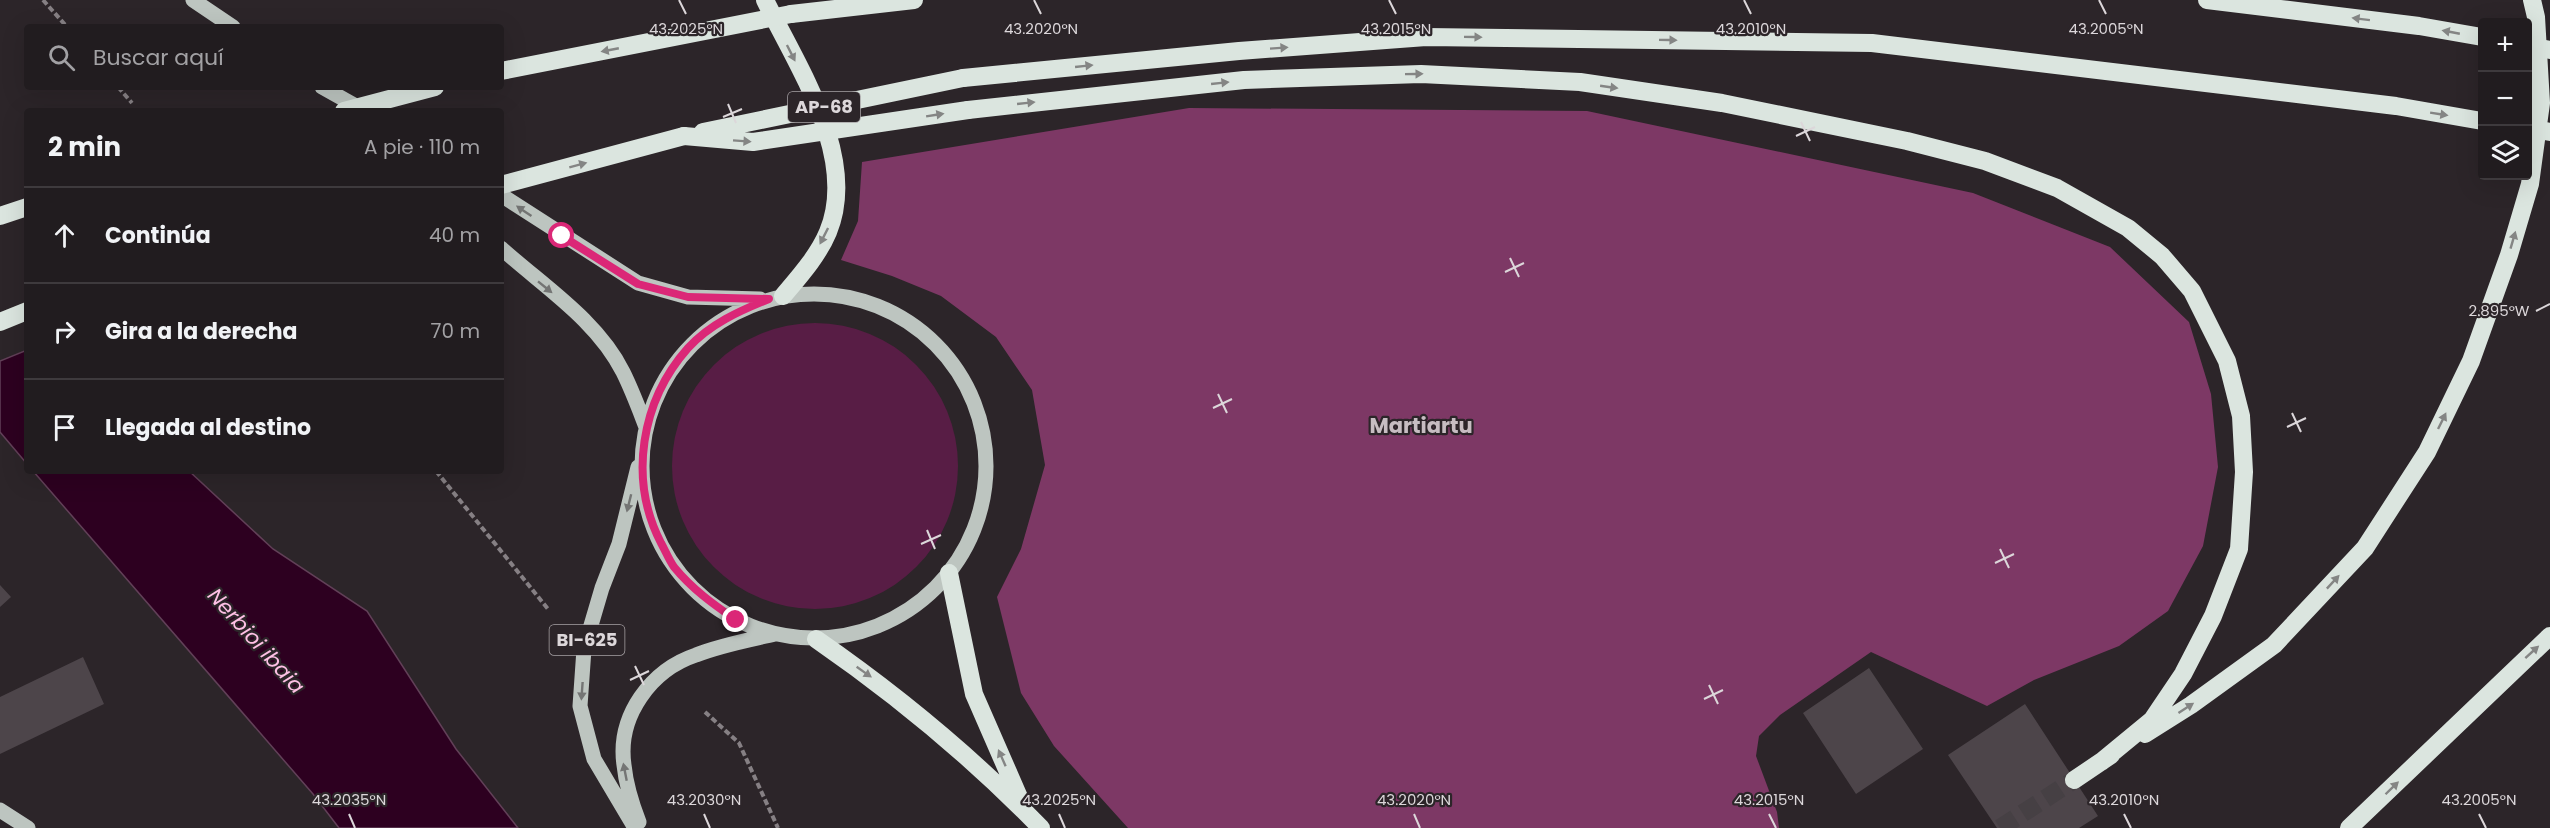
<!DOCTYPE html>
<html lang="es">
<meta charset="utf-8">
<style>
:root{--surface:#211c1f;--page:#2d292c;--text:#f1f3f6;--muted:#a2a1a4;--line:#3e3a3d}
body{margin:0;font-family:Poppins,sans-serif;background:var(--page);color:var(--text)}
.controls{position:absolute;right:18px;top:18px;display:grid;overflow:hidden;border-radius:6px;box-shadow:0 6px 24px #0002}
.controls button{width:54px;height:54px;display:grid;place-items:center;padding:0;border:0;border-bottom:2px solid var(--line);background:var(--surface);color:var(--text);font:30px sans-serif}
.stop{position:absolute;width:18px;height:18px;margin:-14px;border:4px solid #db2777;border-radius:50%;background:#fff}
.stop.end{background:#db2777;border-color:#fff;box-shadow:0 2px 6px #0008}
.list{margin:0;padding:0;list-style:none}
h2{display:flex;justify-content:space-between;align-items:center;height:78px;margin:0;padding:0 24px;font-size:26px}
h2 small{font-size:20px;font-weight:400;color:var(--muted)}
.list li{display:grid;grid-template-columns:39px 1fr auto;gap:18px;align-items:center;box-sizing:border-box;height:96px;padding:0 24px;border-top:2px solid var(--line)}
.list b{display:block;font-size:22px;white-space:nowrap}
.list em{font-size:20px;font-style:normal;color:var(--muted)}
.icon{flex:none;width:33px;height:33px;fill:none;stroke:currentColor;stroke-width:2;stroke-linecap:round;stroke-linejoin:round}
.map{position:relative;flex:none;width:2550px;height:828px;overflow:hidden}
.search{position:absolute;background:var(--surface);box-shadow:0 6px 24px #0002;left:24px;top:24px;width:480px;height:66px;display:flex;align-items:center;gap:15px;box-sizing:border-box;padding:0 21px;border-radius:6px;color:var(--muted);font-size:22px}
.panel{position:absolute;background:var(--surface);box-shadow:0 6px 24px #0002;left:24px;top:108px;width:480px;height:366px;border-radius:6px}
.map>svg:first-child{display:block}
.green{fill:#581d45}
.forest{fill:#7d3865}
.water{fill:#2d0020;stroke:#624058;stroke-width:1.5}
.building{fill:#4d454a}
.lines{fill:none;stroke-linecap:round;stroke-linejoin:round}
.motorway-tunnel{stroke:#464044;stroke-width:18;stroke-dasharray:18 9;stroke-linecap:butt}
.path{stroke:#868084;stroke-width:4;stroke-dasharray:6 3;stroke-linecap:butt}
.primary{stroke:#bdc5c0;stroke-width:15}
.motorway{stroke:#dbe5df;stroke-width:18}
.motorway-bridge{stroke:#dbe5df;stroke-width:18}
.oneway{fill:#848584}
.oneway2{fill:#747574}
.route{stroke:#db2777;stroke-width:8}
.ticks{fill:none;stroke:#dcd7da;stroke-width:2}
.labels{text-anchor:middle;stroke-width:4.5;stroke-linejoin:round;paint-order:stroke}
.shield{fill:#2c2529;stroke:#a7a2a5;stroke-width:1.5}
.shield-label{font-size:18px;font-weight:bold;fill:#dcd7da}
.neighbourhood-label{font-size:21px;font-weight:bold;fill:#c7bdc2;stroke:#2c2529}
.water-label{font-size:21px;font-style:italic;fill:#fec0e5;stroke:#2c2529}
.ticks-label{font-size:15px;text-anchor:middle;fill:#dcd7da;stroke:#2c2529;stroke-width:4.5;stroke-linejoin:round;paint-order:stroke}
</style>
<div class="map">
<svg width="2550" height="828" viewBox="0 0 2550 828">
<rect width="100%" height="100%" fill="#2c2529"/>
<path class="green" d="M672 466a143 143 0 1 1 286 0a143 143 0 1 1-286 0Z"/>
<path class="forest" d="M 1189,108 L 1587,111 L 1973,193 L 2110,247 L 2189,322 L 2211,394 L 2218,467 L 2203,546 L 2168,611 L 2119,646 L 2034,680 L 1987,706 L 1871,652 L 1780,715 L 1759,736 L 1756,756 L 1777,812 L 1779,828 L 1128,828 L 1054,746 L 1021,693 L 997,597 L 1021,549 L 1045,465 L 1032,390 L 996,337 L 941,296 L 892,276 L 841,260 L 858,221 L 862,162 Z"/>
<path class="water" d="M 27,350 L 27,464 L 0,432 L 0,361 Z
M 33,471 L 189,471 L 273,549 L 367,611 L 456,749 L 518,828 L 339,828 L 313,794 Z"/>
<path class="building" d="M 0,585 L 11,597 L 0,607 Z
M 83,657 L 104,704 L 0,754 L 0,697 Z
M 1869,668 L 1923,749 L 1856,794 L 1803,713 Z
M 2025,704 L 2098,816 L 2079,828 L 1997,828 L 1948,755 Z"/>
<g class="lines">
<path class="motorway-tunnel" d="M 2000,828 L 2074,780"/>
<path class="path" d="M 43,0 L 67,27
M 118,87 L 132,103
M 436,471 L 548,609
M 705,712 L 739,743 L 778,828"/>
<path class="primary" d="M 193,0 L 233,27
M 322,87 L 363,110
M 501,195 L 638,283 L 688,297 L 760,299
M 501,248 C 543,286 597,320 623,372 C 632,390 639,409 646,427
M642 466a172 172 0 1 1 344 0a172 172 0 1 1-344 0Z
M 0,810 L 28,828
M 639,822 C 632,804 626,785 624,765 C 617,716 651,670 696,655 C 721,645 749,640 775,634
M 635,828 L 594,759 L 580,706 L 584,649 L 602,588 L 619,544 L 638,467"/>
<path class="motorway" d="M 765,0 C 797,66 859,157 828,232 C 818,256 799,277 783,296
M 2207,0 L 2419,26 L 2482,37
M 791,14 L 914,0
M 963,78 L 1239,51 L 1426,37 L 1872,43 L 2396,106 L 2482,121
M 968,110 L 1244,80 L 1421,74 L 1580,82 L 1722,103 L 1907,141 L 1985,161 L 2057,188 L 2128,228 L 2162,256 L 2192,291 L 2227,361 L 2241,416 L 2244,472 L 2239,549 L 2213,616 L 2183,674 L 2152,720 L 2101,762
M 501,185 L 684,136
M 0,216 L 27,207
M 0,322 L 27,311
M 949,573 L 974,694 L 1022,804
M 816,639 C 897,695 972,757 1041,828
M 2145,734 L 2191,705 L 2274,645 L 2365,548 L 2427,452 L 2471,361 L 2509,255 L 2530,184 L 2541,103 L 2536,17 L 2532,0
M 2074,780 L 2111,755
M 2349,828 L 2550,636"/>
<path class="motorway-bridge" d="M 2528,46 L 2550,50
M 501,71 L 791,14
M 344,111 L 435,87
M 2528,128 L 2550,132
M 703,132 L 963,78
M 684,136 L 753,142 L 968,110"/>
</g>
<defs><path id="oneway-solid" d="M-6-.8H1V-3.2L6.5 0L1 3.2V.8H-6Z" transform="scale(1.5)"/></defs>
<g class="oneway">
<use href="#oneway-solid" transform="translate(2361 19) rotate(-173)"/>
<use href="#oneway-solid" transform="translate(2451 32) rotate(-169)"/>
<use href="#oneway-solid" transform="translate(1473 37) rotate(1)"/>
<use href="#oneway-solid" transform="translate(1668 40) rotate(1)"/>
<use href="#oneway-solid" transform="translate(1279 48) rotate(-4)"/>
<use href="#oneway-solid" transform="translate(610 50) rotate(169)"/>
<use href="#oneway-solid" transform="translate(791 53) rotate(63)"/>
<use href="#oneway-solid" transform="translate(1084 66) rotate(-6)"/>
<use href="#oneway-solid" transform="translate(1414 74) rotate(-1)"/>
<use href="#oneway-solid" transform="translate(1220 83) rotate(-6)"/>
<use href="#oneway-solid" transform="translate(1609 87) rotate(8)"/>
<use href="#oneway-solid" transform="translate(1026 103) rotate(-6)"/>
<use href="#oneway-solid" transform="translate(2439 114) rotate(9)"/>
<use href="#oneway-solid" transform="translate(935 115) rotate(-9)"/>
<use href="#oneway-solid" transform="translate(742 141) rotate(4)"/>
<use href="#oneway-solid" transform="translate(578 165) rotate(-15)"/>
<use href="#oneway-solid" transform="translate(824 236) rotate(117)"/>
<use href="#oneway-solid" transform="translate(2513 240) rotate(-74)"/>
<use href="#oneway-solid" transform="translate(2442 421) rotate(-64)"/>
<use href="#oneway-solid" transform="translate(2333 582) rotate(-47)"/>
<use href="#oneway-solid" transform="translate(2532 652) rotate(-42)"/>
<use href="#oneway-solid" transform="translate(864 672) rotate(35)"/>
<use href="#oneway-solid" transform="translate(2186 708) rotate(-33)"/>
<use href="#oneway-solid" transform="translate(1002 758) rotate(-114)"/>
<use href="#oneway-solid" transform="translate(2392 788) rotate(-44)"/>
</g>
<g class="oneway2">
<use href="#oneway-solid" transform="translate(524 211) rotate(-146)"/>
<use href="#oneway-solid" transform="translate(545 287) rotate(39)"/>
<use href="#oneway-solid" transform="translate(629 503) rotate(104)"/>
<use href="#oneway-solid" transform="translate(582 691) rotate(94)"/>
<use href="#oneway-solid" transform="translate(625 772) rotate(-101)"/>
</g>
<g class="lines">
<path class="route" d="M 562,236 L 638,284 L 688,297 L 769,299 C 739,311 710,324 688,348 C 641,401 628,479 661,543 C 665,550 669,560 674,567 C 692,589 713,604 736,620"/>
</g>
<path class="ticks" d="M 679,0 L 686,14M 1034,0 L 1041,14M 1389,0 L 1396,14M 1744,0 L 1751,14M 2099,0 L 2106,14M 728,104 L 736,123M 723,117 L 742,109M 1801,122 L 1810,141M 1796,136 L 1815,127M 1510,258 L 1519,277M 1505,272 L 1524,263M 2536,311 L 2550,304M 1218,394 L 1227,413M 1213,408 L 1232,399M 2292,413 L 2301,432M 2287,427 L 2306,418M 927,530 L 935,549M 921,544 L 941,535M 2000,549 L 2009,568M 1995,563 L 2014,554M 635,666 L 644,685M 630,680 L 649,671M 1709,685 L 1718,704M 1704,699 L 1723,690M 349,814 L 355,828M 704,814 L 710,828M 1059,814 L 1065,828M 1414,814 L 1420,828M 1769,814 L 1776,828M 2124,814 L 2131,828M 2479,814 L 2486,828"/>
<g class="labels">
<g class="shield">
<rect x="788" y="92" width="72" height="30" rx="4.5"/>
<rect x="549.5" y="625" width="75" height="30" rx="4.5"/>
</g>
<g class="shield-label">
<text x="824" y="113">AP-68</text>
<text x="587" y="646">BI-625</text>
</g>
<g class="neighbourhood-label">
<text x="1421" y="433">Martiartu</text>
</g>
<g class="water-label">
<text transform="translate(256 641) rotate(48)" y="7">Nerbioi ibaia</text>
</g>
</g>
<g class="ticks-label">
<text x="686" y="34">43.2025°N</text>
<text x="1041" y="34">43.2020°N</text>
<text x="1396" y="34">43.2015°N</text>
<text x="1751" y="34">43.2010°N</text>
<text x="2106" y="34">43.2005°N</text>
<text x="2499" y="316">2.895°W</text>
<text x="349" y="805">43.2035°N</text>
<text x="704" y="805">43.2030°N</text>
<text x="1059" y="805">43.2025°N</text>
<text x="1414" y="805">43.2020°N</text>
<text x="1769" y="805">43.2015°N</text>
<text x="2479" y="805">43.2005°N</text>
<text x="2124" y="805">43.2010°N</text>
</g>
</svg>
<div class="controls">
<button>+</button>
<button>−</button>
<button><svg class="icon" aria-label="layers" viewBox="0 0 24 24"><path d="M12 4l9 5-9 5-9-5zM3 14l9 5 9-5"/></svg></button>
</div>
<div class="stop" style="left:562px;top:236px"></div>
<div class="stop end" style="left:736px;top:620px"></div>
<div class="search"><svg class="icon" aria-label="search" viewBox="0 0 24 24"><circle cx="10" cy="10" r="6"/><path d="M15 15l6 6"/></svg>Buscar aquí</div>
<section class="panel">
<h2>2 min<small>A pie · 110 m</small></h2>
<ul class="list">
<li><svg class="icon" aria-label="ahead" viewBox="0 0 24 24"><path d="M12 20V5M6 11l6-6 6 6"/></svg><div><b>Continúa</b></div><em>40 m</em></li>
<li><svg class="icon" aria-label="right" viewBox="0 0 24 24"><path d="M7 20v-9h11M14 6l5 5-5 5"/></svg><div><b>Gira a la derecha</b></div><em>70 m</em></li>
<li><svg class="icon" aria-label="arrive" viewBox="0 0 24 24"><path d="M6 21V4h12l-3 4 3 4H6"/></svg><div><b>Llegada al destino</b></div></li>
</ul>
</section>
</div>
